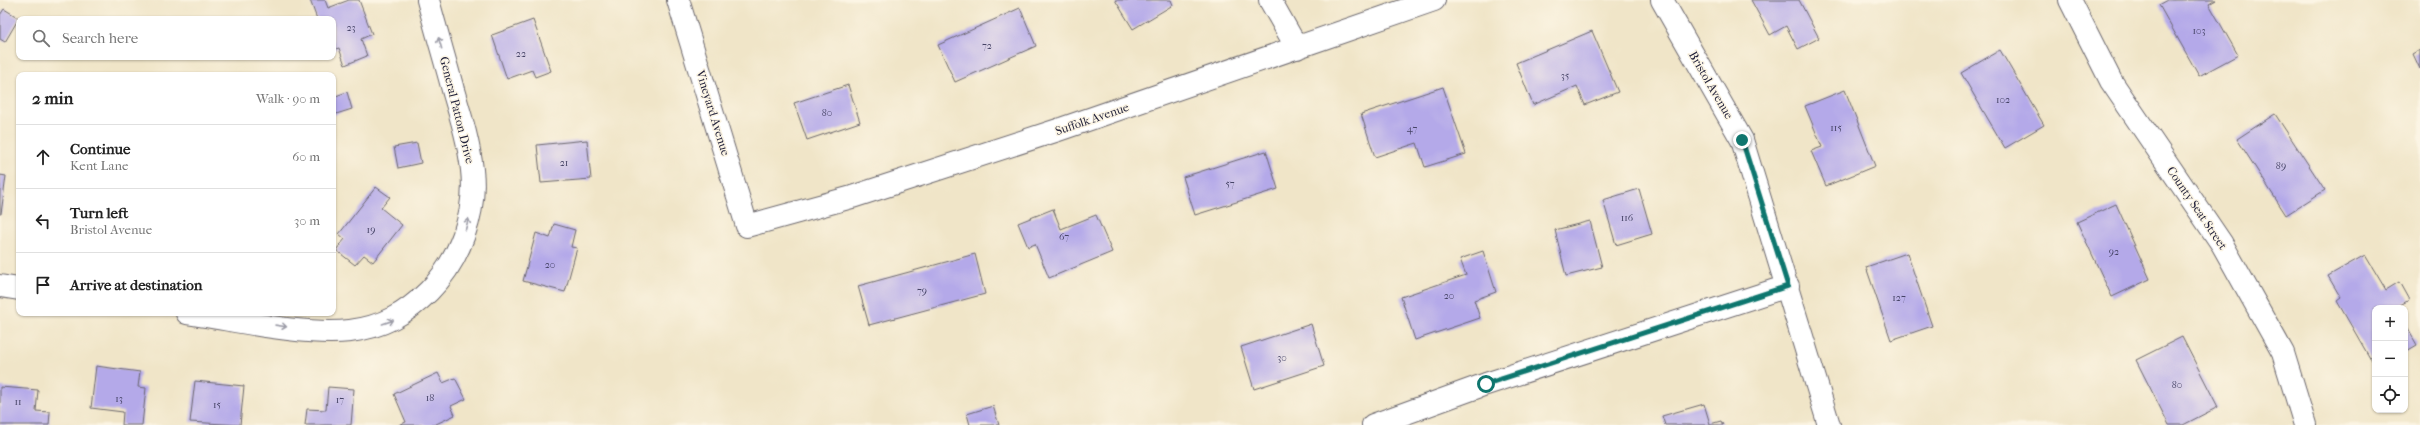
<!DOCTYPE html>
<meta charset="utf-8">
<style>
:root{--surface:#fff;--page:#f2f2f2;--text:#222;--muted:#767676;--line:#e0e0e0}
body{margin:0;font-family:"IM FELL French Canon",serif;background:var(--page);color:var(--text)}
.controls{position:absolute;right:12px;bottom:12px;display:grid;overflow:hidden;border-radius:8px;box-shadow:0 1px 3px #0004}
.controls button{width:36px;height:36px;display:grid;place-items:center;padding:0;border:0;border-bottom:1px solid var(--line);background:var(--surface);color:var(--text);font:20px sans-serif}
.stop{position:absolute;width:12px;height:12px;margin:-9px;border:3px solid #0f766e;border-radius:50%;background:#fff}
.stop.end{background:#0f766e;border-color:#fff;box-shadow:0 1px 4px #0008}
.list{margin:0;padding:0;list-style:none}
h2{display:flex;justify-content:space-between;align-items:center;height:52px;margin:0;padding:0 16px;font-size:17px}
h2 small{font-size:13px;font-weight:400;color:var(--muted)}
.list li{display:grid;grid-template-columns:26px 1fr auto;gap:12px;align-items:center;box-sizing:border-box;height:64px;padding:0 16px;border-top:1px solid var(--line)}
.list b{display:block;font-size:15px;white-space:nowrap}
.list p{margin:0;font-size:13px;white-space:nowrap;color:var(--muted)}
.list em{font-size:13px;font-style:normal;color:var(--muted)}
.icon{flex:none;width:22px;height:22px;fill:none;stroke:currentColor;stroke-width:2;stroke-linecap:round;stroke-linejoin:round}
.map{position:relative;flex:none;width:2420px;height:425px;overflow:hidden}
.search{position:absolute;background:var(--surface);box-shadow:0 1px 3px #0004;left:16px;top:16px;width:320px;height:44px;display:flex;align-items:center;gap:10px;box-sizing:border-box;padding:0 14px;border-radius:8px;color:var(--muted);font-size:15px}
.panel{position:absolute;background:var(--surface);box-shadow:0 1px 3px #0004;left:16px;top:72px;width:320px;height:244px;border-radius:8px}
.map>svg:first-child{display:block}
.building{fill:#b4a9e9}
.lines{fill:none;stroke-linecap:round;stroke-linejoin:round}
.street-casing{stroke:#6a666c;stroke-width:24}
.street{stroke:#fff;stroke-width:22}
.oneway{stroke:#9c9ca7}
.route{stroke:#0f766e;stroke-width:5}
.labels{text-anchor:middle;stroke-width:3;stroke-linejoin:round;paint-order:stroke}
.number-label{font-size:10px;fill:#464466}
.street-label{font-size:12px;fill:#22223b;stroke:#fcf5e5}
</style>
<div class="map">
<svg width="2420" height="425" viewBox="0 0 2420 425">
<rect width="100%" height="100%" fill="#fcf5e5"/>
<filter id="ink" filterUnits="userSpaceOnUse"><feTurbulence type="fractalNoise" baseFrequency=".025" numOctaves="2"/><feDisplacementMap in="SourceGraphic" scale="8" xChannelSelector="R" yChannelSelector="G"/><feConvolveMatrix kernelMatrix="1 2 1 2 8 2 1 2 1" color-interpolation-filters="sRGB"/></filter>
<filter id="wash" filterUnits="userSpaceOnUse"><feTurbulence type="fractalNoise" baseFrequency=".012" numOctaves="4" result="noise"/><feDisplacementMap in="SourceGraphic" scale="16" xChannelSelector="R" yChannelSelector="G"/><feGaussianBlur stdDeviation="0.9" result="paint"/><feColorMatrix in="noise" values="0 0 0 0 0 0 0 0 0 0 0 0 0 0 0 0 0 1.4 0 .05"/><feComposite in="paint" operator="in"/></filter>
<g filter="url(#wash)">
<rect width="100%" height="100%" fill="#f0e5c8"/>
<g id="blocks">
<path class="building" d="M 310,0 L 325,0 L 328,8 L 349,0 L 359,0 L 372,34 L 361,39 L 367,56 L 345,65 L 339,48 L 333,50 L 333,19 L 317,19 Z
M 1115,0 L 1171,0 L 1173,5 L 1133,29 Z
M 1751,0 L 1799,0 L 1819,38 L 1798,49 L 1786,26 L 1770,35 Z
M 2168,0 L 2216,0 L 2209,4 L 2238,55 L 2199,76 L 2159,5 Z
M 1020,8 L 1036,46 L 955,82 L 938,45 Z
M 4,9 L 19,18 L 5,42 L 0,39 L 0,15 Z
M 533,20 L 551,71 L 535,77 L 532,70 L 507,79 L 492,35 Z
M 1592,31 L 1618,92 L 1585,105 L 1577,86 L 1533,105 L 1516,63 Z
M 2000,50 L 2044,125 L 2005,148 L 1961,73 Z
M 2420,50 L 2420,69 L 2413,54 Z
M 848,85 L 860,122 L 807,140 L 794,103 Z
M 1443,87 L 1466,154 L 1425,167 L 1417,143 L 1375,157 L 1361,114 Z
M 1845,90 L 1875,166 L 1826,186 L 1811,151 L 1822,147 L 1805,106 Z
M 347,92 L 352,109 L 333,115 L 333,97 Z
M 2275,114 L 2325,190 L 2286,215 L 2237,139 Z
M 587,140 L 591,179 L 541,183 L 537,145 Z
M 417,143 L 421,163 L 398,168 L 394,147 Z
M 1266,151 L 1278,189 L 1195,215 L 1183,177 Z
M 0,175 L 6,176 L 1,214 L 0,214 Z
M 376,187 L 390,197 L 381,208 L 402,225 L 373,262 L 364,255 L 355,265 L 336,250 L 345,239 L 339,234 Z
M 1639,189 L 1652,234 L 1616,245 L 1603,200 Z
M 2116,204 L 2150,279 L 2112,297 L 2077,222 Z
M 1053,209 L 1061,229 L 1096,215 L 1112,252 L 1049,278 L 1035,244 L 1028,247 L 1018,223 Z
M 1590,221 L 1602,267 L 1566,276 L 1555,230 Z
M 554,224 L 575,230 L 571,247 L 577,248 L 565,292 L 523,281 L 536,233 L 550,238 Z
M 1483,251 L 1496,292 L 1474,300 L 1480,318 L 1415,340 L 1401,297 L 1466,275 L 1460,259 Z
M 1907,253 L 1932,326 L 1891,340 L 1866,267 Z
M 975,254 L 985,294 L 869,325 L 858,286 Z
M 2365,255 L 2386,290 L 2399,282 L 2409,300 L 2395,308 L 2375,308 L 2375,367 L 2337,301 L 2341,298 L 2328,276 Z
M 1311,324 L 1324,366 L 1254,389 L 1241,347 Z
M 2405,324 L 2417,345 L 2405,352 Z
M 2182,337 L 2218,407 L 2183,425 L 2169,425 L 2136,360 Z
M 96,366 L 140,372 L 138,387 L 146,388 L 142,425 L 122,425 L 123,412 L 91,408 Z
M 438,373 L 443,383 L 455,378 L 466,399 L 451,406 L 455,415 L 434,425 L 399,425 L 406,422 L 394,394 Z
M 195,381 L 244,386 L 240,425 L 190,422 Z
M 0,387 L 38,390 L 36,411 L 50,412 L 49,425 L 0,425 Z
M 328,387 L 354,389 L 351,425 L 305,425 L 307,409 L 326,410 Z
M 1704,404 L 1710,424 L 1721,421 L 1723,425 L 1665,425 L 1662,416 Z
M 993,406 L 999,425 L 970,425 L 967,414 Z"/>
</g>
</g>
<g filter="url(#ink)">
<use href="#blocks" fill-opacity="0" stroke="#6a666c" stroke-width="1"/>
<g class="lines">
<defs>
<path id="street" d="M 678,0 L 747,226 L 852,197 L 1058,130 L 1434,0
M 1270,0 L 1297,48
M 1662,0 L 1742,140 L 1829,425
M 2070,0 L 2111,81 L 2222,244 L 2283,353 L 2305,425
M 0,286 L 19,289
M 187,313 C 236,320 302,336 350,331 C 382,327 406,314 429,291 C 459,261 477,213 472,170 C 469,143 461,117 453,90 C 445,60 436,30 428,0
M 1373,425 L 1486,384 L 1788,286"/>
</defs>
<use href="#street" class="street-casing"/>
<use href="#street" class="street"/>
</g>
<defs><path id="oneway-shaft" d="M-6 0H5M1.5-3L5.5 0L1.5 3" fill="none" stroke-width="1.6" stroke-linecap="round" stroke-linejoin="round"/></defs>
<g class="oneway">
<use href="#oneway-shaft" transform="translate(440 43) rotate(-106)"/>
<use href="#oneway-shaft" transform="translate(467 224) rotate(-75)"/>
<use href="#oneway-shaft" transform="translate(388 322) rotate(-19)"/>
<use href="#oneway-shaft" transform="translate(281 326) rotate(8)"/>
</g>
</g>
<g class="lines" filter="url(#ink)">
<path class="route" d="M 1486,384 L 1788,286 L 1742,140"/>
</g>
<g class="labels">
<g class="number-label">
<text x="351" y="31">23</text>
<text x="2199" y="34">103</text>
<text x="987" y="49">72</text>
<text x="521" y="57">22</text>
<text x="1565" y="79">35</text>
<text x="2003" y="103">102</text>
<text x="827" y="116">80</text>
<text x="1836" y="131">115</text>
<text x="1412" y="132">47</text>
<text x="564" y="166">21</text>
<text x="2281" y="169">89</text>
<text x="1230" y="187">57</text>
<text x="1627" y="221">116</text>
<text x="371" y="233">19</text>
<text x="1064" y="240">67</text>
<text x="2114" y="255">92</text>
<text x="550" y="268">20</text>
<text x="922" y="294">79</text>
<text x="1449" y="299">20</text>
<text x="1899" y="301">127</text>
<text x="1282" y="361">30</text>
<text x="2177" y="388">80</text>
<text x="430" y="401">18</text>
<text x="119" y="402">13</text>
<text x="340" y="403">17</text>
<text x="18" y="405">11</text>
<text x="217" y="408">15</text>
</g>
<g class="street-label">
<text transform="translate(1711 85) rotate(60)" y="4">Bristol Avenue</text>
<text transform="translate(457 110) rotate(76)" y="4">General Patton Drive</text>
<text transform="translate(713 113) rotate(73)" y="4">Vineyard Avenue</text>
<text transform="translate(1092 119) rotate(-19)" y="4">Suffolk Avenue</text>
<text transform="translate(2197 208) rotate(56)" y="4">County Seat Street</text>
</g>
</g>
</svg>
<div class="controls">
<button>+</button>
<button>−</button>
<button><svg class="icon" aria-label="locate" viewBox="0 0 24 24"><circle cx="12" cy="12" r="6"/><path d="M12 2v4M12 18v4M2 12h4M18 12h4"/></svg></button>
</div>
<div class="stop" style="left:1486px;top:384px"></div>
<div class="stop end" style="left:1742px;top:140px"></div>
<div class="search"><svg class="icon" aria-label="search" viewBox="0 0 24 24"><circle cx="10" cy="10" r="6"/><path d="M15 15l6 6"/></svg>Search here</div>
<section class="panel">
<h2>2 min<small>Walk · 90 m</small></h2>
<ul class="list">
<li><svg class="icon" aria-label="ahead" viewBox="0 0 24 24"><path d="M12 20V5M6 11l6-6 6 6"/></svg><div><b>Continue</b><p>Kent Lane</p></div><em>60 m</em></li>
<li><svg class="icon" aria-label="left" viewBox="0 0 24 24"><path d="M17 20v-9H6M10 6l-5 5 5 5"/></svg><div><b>Turn left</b><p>Bristol Avenue</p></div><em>30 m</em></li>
<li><svg class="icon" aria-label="arrive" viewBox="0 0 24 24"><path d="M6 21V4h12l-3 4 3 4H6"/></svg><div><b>Arrive at destination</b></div></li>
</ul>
</section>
</div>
